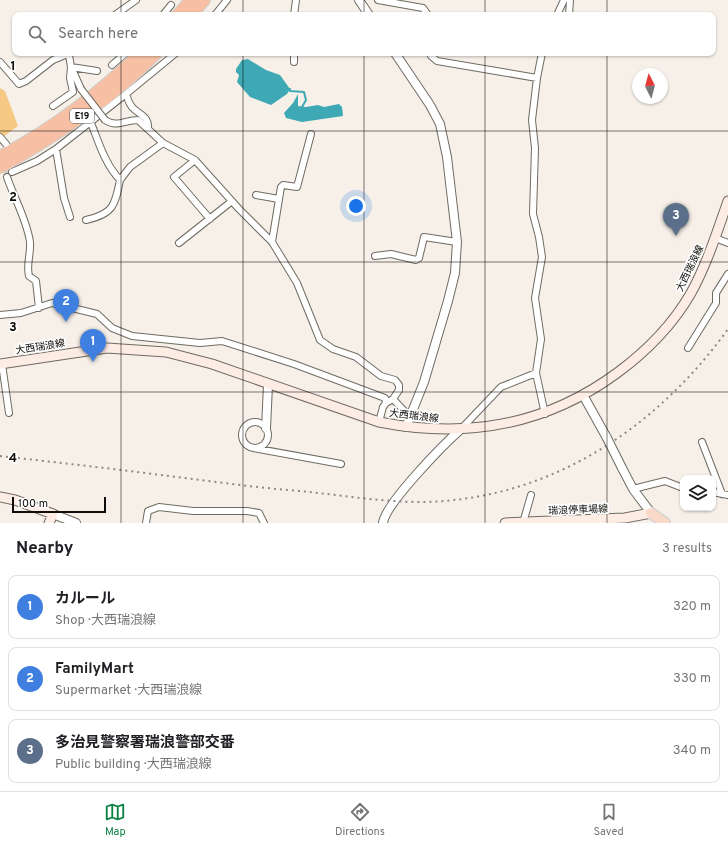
<!DOCTYPE html>
<meta charset="utf-8">
<style>
:root{--surface:#fff;--page:#f6f6f6;--text:#202124;--muted:#757577;--line:#e0e0e0;--accent:#0b8043}
body{margin:0;font-family:Overpass,"Noto Sans JP",sans-serif;background:var(--page);color:var(--text)}
.controls{position:absolute;right:12px;bottom:12px;display:grid;overflow:hidden;border-radius:8px;box-shadow:0 1px 3px #0004}
.controls button{width:36px;height:36px;display:grid;place-items:center;padding:0;border:0;border-bottom:1px solid var(--line);background:var(--surface);color:var(--text);font:20px sans-serif}
.compass{position:absolute;left:632px;top:68px;width:36px;height:36px;border-radius:50%;background:var(--surface);box-shadow:0 1px 3px #0004;rotate:354deg}
.scale{position:absolute;left:12px;bottom:10px;width:94px;box-sizing:border-box;padding-left:4px;border:2px solid #0f0d0a;border-top:0;font-size:11px;line-height:14px;white-space:nowrap;color:#0f0d0a;-webkit-text-stroke:3px #fefefe;paint-order:stroke}
.you{position:absolute;left:356px;top:206px;width:14px;height:14px;margin:-10px;border:3px solid #fff;border-radius:50%;background:#1a73e8;box-shadow:0 0 0 6px #1a73e833}
.badge{display:grid;place-items:center;width:26px;height:26px;border-radius:50%;background:var(--accent);color:#fff;font-size:13px;font-weight:700}
.pin{position:absolute;translate:-50% -33px;filter:drop-shadow(0 1px 2px #0008)}
.pin::after{content:'';position:absolute;top:21px;width:14px;height:12px;background:inherit;clip-path:polygon(0 0,100% 0,50% 100%)}
.list{margin:0;padding:0;list-style:none}
h2{display:flex;justify-content:space-between;align-items:center;height:52px;margin:0;padding:0 16px;font-size:17px}
h2 small{font-size:13px;font-weight:400;color:var(--muted)}
.list li{display:grid;grid-template-columns:26px 1fr auto;gap:12px;align-items:center;box-sizing:border-box;height:64px;margin:0 8px 8px;padding:0 8px;border:1px solid var(--line);border-radius:8px}
.list b{display:block;font-size:15px;white-space:nowrap}
.list p{margin:0;font-size:13px;white-space:nowrap;color:var(--muted)}
.list em{font-size:13px;font-style:normal;color:var(--muted)}
.icon{flex:none;width:22px;height:22px;fill:none;stroke:currentColor;stroke-width:2;stroke-linecap:round;stroke-linejoin:round}
.map{position:relative;flex:none;width:728px;height:523px;overflow:hidden}
.search{position:absolute;background:var(--surface);box-shadow:0 1px 3px #0004;left:12px;right:12px;top:12px;height:44px;display:flex;align-items:center;gap:10px;box-sizing:border-box;padding:0 14px;border-radius:8px;color:var(--muted);font-size:15px}
.sheet{height:268px;background:var(--surface)}
nav{display:flex;justify-content:space-around;align-items:center;box-sizing:border-box;height:56px;border-top:1px solid var(--line);background:var(--surface);font-size:11px;color:var(--muted)}
nav a{display:grid;justify-items:center;gap:2px}
nav .on{color:var(--accent)}
.map>svg:first-child{display:block}
.green{fill:#f5c883}
.water{fill:#3ea8b4}
.lines{fill:none;stroke-linecap:round;stroke-linejoin:round}
.stream{stroke:#3ea8b4;stroke-width:2}
.minor-tunnel{stroke:#d3cec7;stroke-width:6;stroke-dasharray:6 3;stroke-linecap:butt}
.minor-casing{stroke:#6f6b63;stroke-width:8}
.tertiary-casing{stroke:#6f6b63;stroke-width:10}
.secondary-casing{stroke:#6f6b63;stroke-width:11}
.primary-casing{stroke:#cfcfce;stroke-width:12}
.motorway-casing{stroke:#cfcfce;stroke-width:14}
.minor{stroke:#fff;stroke-width:6}
.tertiary{stroke:#fff;stroke-width:8}
.secondary{stroke:#fdece4;stroke-width:9}
.primary{stroke:#fad9c8;stroke-width:10}
.motorway{stroke:#f7c0a4;stroke-width:12}
.rail{stroke:#8d8983;stroke-width:2;stroke-dasharray:2 4;stroke-linecap:butt}
.minor-bridge-casing{stroke:#6f6b63;stroke-width:8;stroke-linecap:butt}
.tertiary-bridge-casing{stroke:#6f6b63;stroke-width:10;stroke-linecap:butt}
.minor-bridge{stroke:#fff;stroke-width:6}
.tertiary-bridge{stroke:#fff;stroke-width:8}
.grid{fill:none;stroke:#0f0d0a;stroke-width:1;stroke-opacity:0.55}
.labels{text-anchor:middle;stroke-width:3.5;stroke-linejoin:round;paint-order:stroke}
.shield{fill:#fefefe;stroke:#575553;stroke-width:1}
.shield-label{font-size:9px;font-weight:bold;fill:#0f0d0a}
.street-label{font-size:10px;fill:#0f0d0a;stroke:#fefefe}
.grid-label{font-size:13px;text-anchor:middle;font-weight:bold;fill:#0f0d0a;stroke:#fefefe;stroke-width:3.5;stroke-linejoin:round;paint-order:stroke}
</style>
<div class="map">
<svg width="728" height="523" viewBox="0 0 728 523">
<rect width="100%" height="100%" fill="#f6f0e8"/>
<path class="green" d="M 0,88 L 5,91 L 18,126 L 0,139 Z"/>
<path class="water" d="M 248,59 L 266,70 L 280,75 L 290,89 L 287,94 L 271,105 L 250,97 L 237,82 L 239,75 L 236,72 L 236,69 L 242,60 Z
M 298,94 L 298,106 L 306,107 L 318,105 L 324,107 L 339,104 L 342,107 L 343,116 L 302,122 L 286,118 L 284,113 L 293,103 Z"/>
<g class="lines">
<path class="stream" d="M 290,89 L 290,91 L 304,92 L 306,100 L 302,107"/>
<path class="minor-tunnel" d="M 7,162 L 7,177"/>
<defs>
<path id="minor" d="M 378,0 L 423,8 L 428,15
M 115,15 L 136,0
M 163,15 L 171,5
M 215,15 L 227,0
M 294,15 L 296,0
M 557,15 L 564,0
M 569,15 L 570,0
M 430,53 L 431,56 L 437,61 L 537,78
M 542,53 L 537,78 L 532,120 L 535,148 L 533,214 L 539,237 L 542,257 L 535,298 L 541,339 L 536,373 L 545,414
M 69,55 L 71,67 L 81,89
M 0,62 L 19,84 L 26,81 L 53,60 L 70,53
M 294,62 L 294,53
M 112,65 L 126,53
M 126,94 L 176,53
M 53,106 L 73,92 L 70,78 L 71,67 L 97,71
M 91,123 C 99,143 105,164 120,180 L 130,167 L 163,143
M 0,137 L 6,144
M 56,149 L 64,198 L 70,217
M 195,160 L 174,177 L 210,219
M 12,172 L 37,161 L 56,149 L 126,94 C 128,99 129,105 134,109 C 142,116 149,117 148,129
M 7,177 C 14,198 27,220 30,242 C 31,254 26,265 29,276 L 36,281 L 39,308
M 256,195 L 279,199
M 86,220 C 113,214 115,206 120,180
M 715,238 L 728,243
M 272,242 L 281,187 L 283,185 L 297,187 L 311,134
M 179,243 L 232,201
M 375,256 L 391,254 L 416,260 L 419,258 L 424,237 L 457,242
M 0,315 L 21,313 L 52,303 L 97,314 L 112,328 L 132,336 L 200,343 L 222,341 L 294,364 L 385,398 L 386,403 L 393,399 L 399,390 L 399,385 L 395,380 L 381,376 L 356,357 L 333,349 L 320,340 L 297,283 L 272,242 L 239,209 L 195,160 L 163,143 L 138,120 C 125,120 117,128 105,120
M 688,348 L 716,303 L 716,293 L 728,274
M 2,364 L 9,413
M 393,399 L 409,416
M242 435a13 13 0 1 1 26 0a13 13 0 1 1-26 0Z
M 379,422 L 383,407 L 386,403
M 461,429 L 501,387 L 536,373
M 702,442 L 722,494
M 253,448 L 341,464
M 633,489 L 665,481 L 683,488
M 713,492 L 728,495
M 146,523 L 148,511 L 159,507 L 193,511 L 247,511 L 259,513 L 264,523
M 523,523 L 531,495"/>
<path id="tertiary" d="M 359,0 L 369,15
M 395,53 L 430,105 L 440,124 L 447,157 L 457,242 L 455,273 L 448,301 L 424,382 L 406,427
M 583,395 L 607,438
M 266,428 L 268,385
M 622,468 L 633,489 L 651,513
M 53,514 L 76,523
M 383,523 C 385,504 444,444 461,429"/>
<path id="secondary" d="M 0,364 L 107,348 L 166,352 L 212,364 L 379,422 C 466,439 545,426 617,373 C 647,351 672,326 691,293 C 707,264 717,232 728,201
M 0,497 L 15,500 L 53,514 L 49,523
M 505,523 L 625,518 L 651,513"/>
<path id="primary" d="M 651,513 L 665,523"/>
<path id="motorway" d="M 178,15 L 191,0
M 191,15 L 204,0
M 0,157 C 51,130 100,93 141,53
M 0,167 C 56,136 111,99 156,53"/>
</defs>
<use href="#minor" class="minor-casing"/>
<use href="#tertiary" class="tertiary-casing"/>
<use href="#secondary" class="secondary-casing"/>
<use href="#primary" class="primary-casing"/>
<use href="#motorway" class="motorway-casing"/>
<use href="#minor" class="minor"/>
<use href="#tertiary" class="tertiary"/>
<use href="#secondary" class="secondary"/>
<use href="#primary" class="primary"/>
<use href="#motorway" class="motorway"/>
<path class="rail" d="M 0,456 C 62,463 124,470 185,478 C 223,483 261,488 300,491 C 340,495 381,502 422,502 C 549,500 656,429 728,329"/>
<defs>
<path id="minor-bridge" d="M 81,89 L 105,120"/>
<path id="tertiary-bridge" d="M 607,438 L 622,468"/>
</defs>
<use href="#minor-bridge" class="minor-bridge-casing"/>
<use href="#tertiary-bridge" class="tertiary-bridge-casing"/>
<use href="#minor-bridge" class="minor-bridge"/>
<use href="#tertiary-bridge" class="tertiary-bridge"/>
</g>
<path class="grid" d="M 121,0 L 121,15M 243,0 L 243,15M 364,0 L 364,15M 485,0 L 485,15M 607,0 L 607,15M 121,53 L 121,523M 243,53 L 243,523M 364,53 L 364,523M 485,53 L 485,523M 607,53 L 607,523M 0,131 L 728,131M 0,262 L 728,262M 0,392 L 728,392"/>
<g class="labels">
<rect class="shield" x="70" y="109" width="24" height="14" rx="3"/>
<g class="shield-label">
<text x="82" y="119">E19</text>
</g>
<g class="street-label">
<text transform="translate(689 268) rotate(-64)" y="4">大西瑞浪線</text>
<text transform="translate(40 346) rotate(-9)" y="4">大西瑞浪線</text>
<text transform="translate(414 415) rotate(7)" y="4">大西瑞浪線</text>
<text transform="translate(578 509) rotate(-2)" y="4">瑞浪停車場線</text>
</g>
</g>
<g class="grid-label">
<text x="13" y="70">1</text>
<text x="13" y="201">2</text>
<text x="13" y="331">3</text>
<text x="13" y="462">4</text>
</g>
</svg>
<div class="controls">
<button><svg class="icon" aria-label="layers" viewBox="0 0 24 24"><path d="M12 4l9 5-9 5-9-5zM3 14l9 5 9-5"/></svg></button>
</div>
<svg class="compass" viewBox="-18 -18 36 36"><path d="M0-13l5 13h-10z" fill="#e53935"/><path d="M0 13l5-13h-10z" fill="#757577"/></svg>
<div class="scale">100 m</div>
<div class="you"></div>
<div class="pin badge" style="left:93px;top:362px;background:#3f7fe0">1</div>
<div class="pin badge" style="left:66px;top:322px;background:#3f7fe0">2</div>
<div class="pin badge" style="left:676px;top:236px;background:#5c6f8a">3</div>
<div class="search"><svg class="icon" aria-label="search" viewBox="0 0 24 24"><circle cx="10" cy="10" r="6"/><path d="M15 15l6 6"/></svg>Search here</div>
</div>
<section class="sheet">
<h2>Nearby<small>3 results</small></h2>
<ul class="list">
<li><span class="badge" style="background:#3f7fe0">1</span><div><b>カルール</b><p>Shop · 大西瑞浪線</p></div><em>320 m</em></li>
<li><span class="badge" style="background:#3f7fe0">2</span><div><b>FamilyMart</b><p>Supermarket · 大西瑞浪線</p></div><em>330 m</em></li>
<li><span class="badge" style="background:#5c6f8a">3</span><div><b>多治見警察署瑞浪警部交番</b><p>Public building · 大西瑞浪線</p></div><em>340 m</em></li>
</ul>
</section>
<nav>
<a class="on"><svg class="icon" aria-label="map" viewBox="0 0 24 24"><path d="M3 6l6-2 6 2 6-2v14l-6 2-6-2-6 2zM9 4v14M15 6v14"/></svg>Map</a>
<a><svg class="icon" aria-label="directions" viewBox="0 0 24 24"><path d="M12 3l9 9-9 9-9-9zM9 14v-3h6M13 9l2 2-2 2"/></svg>Directions</a>
<a><svg class="icon" aria-label="saved" viewBox="0 0 24 24"><path d="M7 4h10v16l-5-4-5 4z"/></svg>Saved</a>
</nav>
